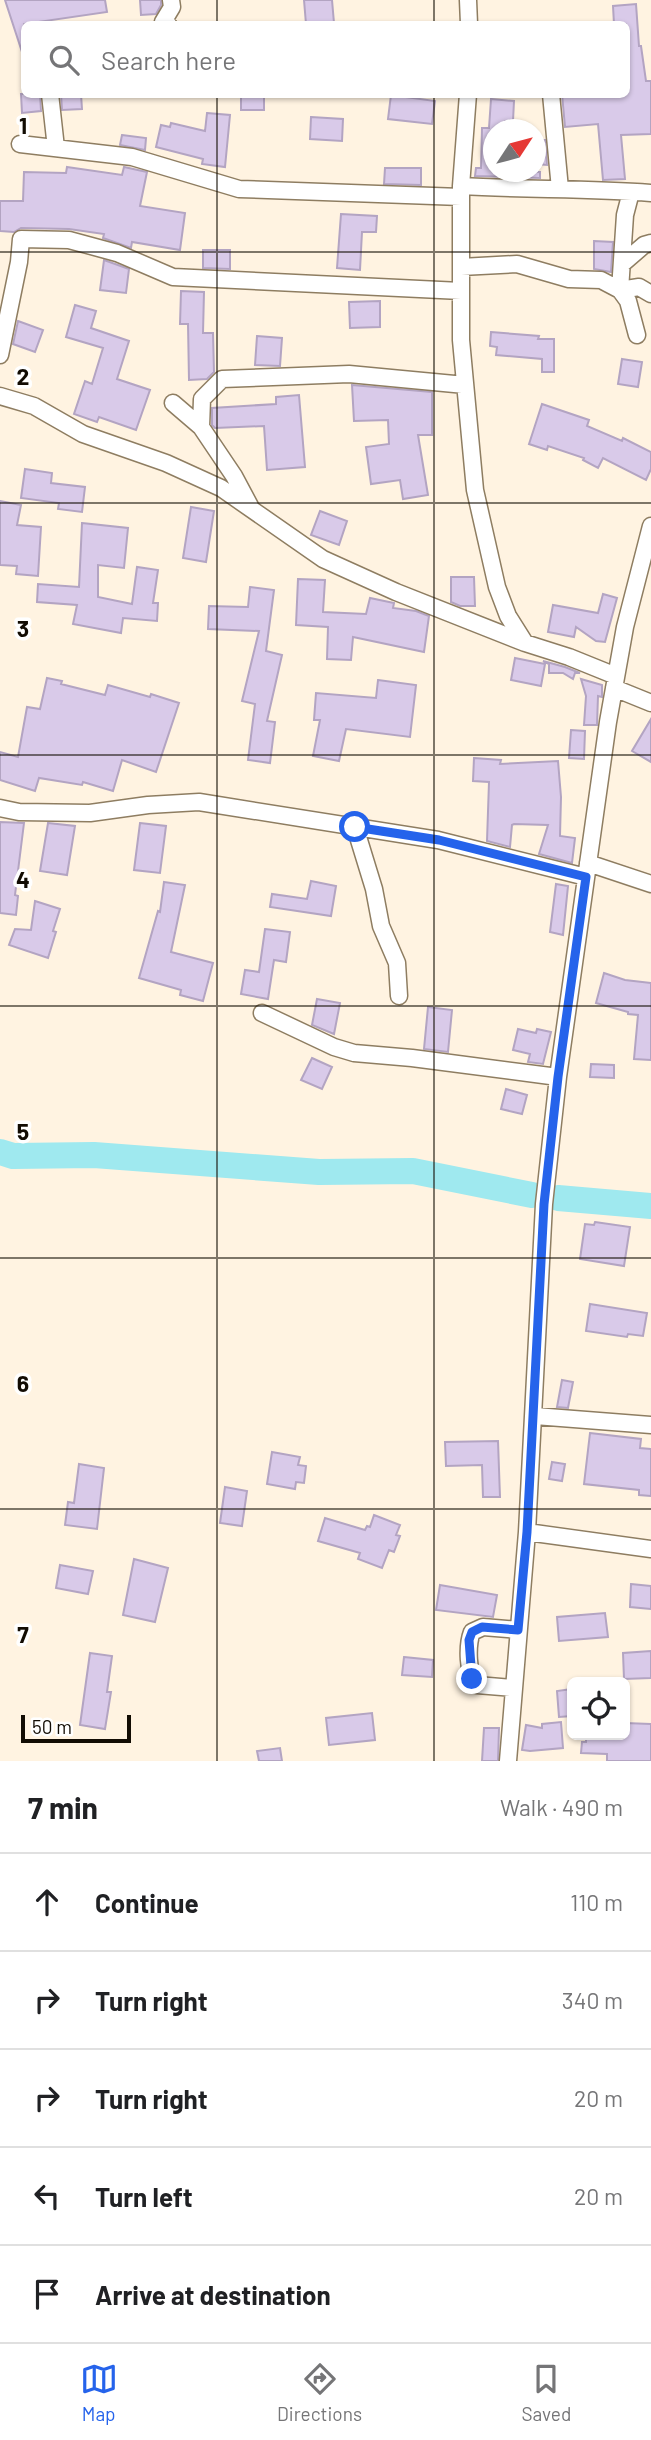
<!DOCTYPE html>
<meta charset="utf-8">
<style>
:root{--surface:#fff;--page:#f2f2f2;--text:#202124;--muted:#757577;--line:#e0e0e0;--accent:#2563eb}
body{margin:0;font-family:Barlow,sans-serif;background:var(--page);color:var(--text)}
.controls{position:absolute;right:21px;bottom:21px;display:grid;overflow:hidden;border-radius:10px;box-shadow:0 2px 5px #0004}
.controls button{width:63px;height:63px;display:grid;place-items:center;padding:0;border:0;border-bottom:2px solid var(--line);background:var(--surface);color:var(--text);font:35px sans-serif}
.compass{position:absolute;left:483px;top:119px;width:63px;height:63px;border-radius:50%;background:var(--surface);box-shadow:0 2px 5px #0004;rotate:54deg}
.scale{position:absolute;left:21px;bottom:18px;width:110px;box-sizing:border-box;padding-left:7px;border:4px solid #120c03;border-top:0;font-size:19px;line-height:24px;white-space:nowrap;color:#120c03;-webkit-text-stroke:5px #fff;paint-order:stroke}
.stop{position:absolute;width:21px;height:21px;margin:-16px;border:5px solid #2563eb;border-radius:50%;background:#fff}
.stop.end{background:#2563eb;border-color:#fff;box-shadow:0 2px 7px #0008}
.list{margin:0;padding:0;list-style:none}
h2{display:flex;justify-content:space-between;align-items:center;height:91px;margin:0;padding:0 28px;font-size:30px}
h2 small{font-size:23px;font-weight:400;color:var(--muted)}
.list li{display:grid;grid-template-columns:46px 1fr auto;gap:21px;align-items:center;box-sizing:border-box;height:98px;padding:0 28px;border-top:2px solid var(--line)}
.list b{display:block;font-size:26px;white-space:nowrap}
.list em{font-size:23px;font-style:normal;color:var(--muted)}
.icon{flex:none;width:38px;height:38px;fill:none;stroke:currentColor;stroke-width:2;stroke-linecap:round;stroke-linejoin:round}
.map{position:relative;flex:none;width:651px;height:1761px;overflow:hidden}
.search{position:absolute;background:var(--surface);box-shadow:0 2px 5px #0004;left:21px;right:21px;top:21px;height:77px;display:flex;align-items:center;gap:18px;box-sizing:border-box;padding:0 24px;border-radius:10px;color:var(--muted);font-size:26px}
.sheet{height:581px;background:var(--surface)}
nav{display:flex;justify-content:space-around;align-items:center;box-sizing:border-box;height:98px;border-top:2px solid var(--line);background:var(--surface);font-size:19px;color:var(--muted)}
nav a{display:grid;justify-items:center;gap:4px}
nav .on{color:var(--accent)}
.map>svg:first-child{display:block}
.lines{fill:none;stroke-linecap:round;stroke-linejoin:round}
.river{stroke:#9fe9ef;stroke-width:26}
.building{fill:#d9cae9;stroke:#b3a4c2;stroke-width:2}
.minor-casing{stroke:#8e7d61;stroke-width:19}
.minor{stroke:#fff;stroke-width:16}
.route{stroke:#2563eb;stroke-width:9}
.grid{fill:none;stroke:#120c03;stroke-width:2;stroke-opacity:0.55}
.grid-label{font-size:23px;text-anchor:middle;font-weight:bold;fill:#120c03;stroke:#fff;stroke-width:7;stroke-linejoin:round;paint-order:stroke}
</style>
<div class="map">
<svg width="651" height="1761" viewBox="0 0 651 1761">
<rect width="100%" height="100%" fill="#fff3e1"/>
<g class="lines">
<path class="river" d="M 0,1152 L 13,1156 L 94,1155 L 319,1172 L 413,1171 L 532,1195
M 558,1198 L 651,1206"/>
</g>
<path class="building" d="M 5,0 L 105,0 L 107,12 L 24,24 L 24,55 L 23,55 Z
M 140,0 L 161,0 L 161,5 L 156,14 L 141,15 Z
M 304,0 L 332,0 L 334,23 L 306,24 Z
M 636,4 L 639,46 L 641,46 L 646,81 L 651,81 L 651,134 L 621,135 L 625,179 L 603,180 L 598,124 L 565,127 L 562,94 L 626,94 L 626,24 L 614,24 L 613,6 Z
M 21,94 L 40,94 L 41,111 L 22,113 Z
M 61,94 L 81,94 L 82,109 L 62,110 Z
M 241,94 L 264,94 L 264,110 L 241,110 Z
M 391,95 L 435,101 L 432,124 L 388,119 Z
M 491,99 L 514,101 L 513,121 L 505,121 L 505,130 L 494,130 L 494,172 L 540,172 L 540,178 L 475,176 L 476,168 L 481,168 L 482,128 L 489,128 Z
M 207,113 L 230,115 L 225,167 L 202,164 L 203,159 L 156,147 L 161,125 L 170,127 L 171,123 L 205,131 Z
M 311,117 L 343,119 L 342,141 L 310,139 Z
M 122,135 L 146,138 L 145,150 L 120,145 Z
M 536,140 L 545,140 L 547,165 L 536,164 Z
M 67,167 L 122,175 L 124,167 L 147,172 L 140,206 L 185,213 L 180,250 L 132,242 L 131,248 L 103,238 L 104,234 L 69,229 L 21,228 L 14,232 L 0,231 L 0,201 L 23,201 L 24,172 L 66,173 Z
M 385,168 L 421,168 L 421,185 L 384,184 Z
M 341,214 L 377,216 L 376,232 L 362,232 L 360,270 L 337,268 Z
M 594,241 L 613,242 L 611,272 L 594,269 Z
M 203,250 L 230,250 L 230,269 L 203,268 Z
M 104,260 L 129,269 L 126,293 L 100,290 Z
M 181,291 L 204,292 L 203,333 L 213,333 L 214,372 L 207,379 L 189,380 L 188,324 L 180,324 Z
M 380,301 L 380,327 L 350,328 L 349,302 Z
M 75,305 L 96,311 L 91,328 L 129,341 L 117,379 L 150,390 L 136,430 L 99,417 L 97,422 L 74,414 L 85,381 L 92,384 L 103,348 L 66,337 Z
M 18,321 L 43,330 L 35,352 L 13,344 Z
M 491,332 L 539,336 L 538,339 L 554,339 L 554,372 L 542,372 L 542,359 L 496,355 L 497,347 L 490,346 Z
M 257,336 L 282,338 L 280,366 L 255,365 Z
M 622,359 L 642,362 L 638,387 L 618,384 Z
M 352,385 L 432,392 L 432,435 L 418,435 L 428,495 L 403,499 L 400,480 L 371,484 L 366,447 L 389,444 L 388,420 L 354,421 Z
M 299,395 L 305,467 L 267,470 L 264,426 L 215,428 L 212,425 L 212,408 L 276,404 L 276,397 Z
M 542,404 L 589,420 L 587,426 L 622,441 L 623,438 L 651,452 L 651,469 L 646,480 L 603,458 L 598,468 L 583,460 L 584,458 L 548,446 L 547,450 L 529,444 Z
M 25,469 L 52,473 L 51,483 L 85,487 L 82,512 L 58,509 L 59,503 L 21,498 Z
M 0,501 L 21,505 L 17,525 L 41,527 L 38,576 L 16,574 L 17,566 L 0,565 Z
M 191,507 L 214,511 L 206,562 L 183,558 Z
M 320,511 L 347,521 L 339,545 L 311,535 Z
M 82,523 L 128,528 L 124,568 L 98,565 L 98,597 L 132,604 L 137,567 L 158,570 L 153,603 L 158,603 L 157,621 L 123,618 L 121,633 L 73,624 L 77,605 L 37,602 L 38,584 L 79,587 Z
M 451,577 L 474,577 L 475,606 L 460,606 L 451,602 Z
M 298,579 L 325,580 L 323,612 L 366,614 L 370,598 L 394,603 L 393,608 L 416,611 L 429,616 L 424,652 L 353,637 L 351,660 L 327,659 L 328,627 L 296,625 Z
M 250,587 L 274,590 L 266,651 L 282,655 L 267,721 L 275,722 L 270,763 L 248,760 L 255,704 L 242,701 L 259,631 L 208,629 L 209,606 L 248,607 Z
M 603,594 L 617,598 L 605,642 L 596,641 L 576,627 L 574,637 L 548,632 L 553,605 L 598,613 Z
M 515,658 L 545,664 L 541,686 L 511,680 Z
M 543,661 L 565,667 L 580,673 L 575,673 L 573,679 L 563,673 L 549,673 L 549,664 Z
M 47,678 L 62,681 L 61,684 L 105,695 L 108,685 L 150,697 L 151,694 L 179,703 L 156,772 L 122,760 L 113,791 L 83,782 L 82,785 L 39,778 L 35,791 L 0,780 L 0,752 L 18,757 L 27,707 L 40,709 Z
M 581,679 L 602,685 L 602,697 L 598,696 L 597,725 L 584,725 L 586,696 Z
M 378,680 L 416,685 L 410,737 L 346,729 L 339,761 L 313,756 L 320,720 L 314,720 L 316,693 L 376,698 Z
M 651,719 L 651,762 L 632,751 Z
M 571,730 L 585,731 L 584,759 L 569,758 Z
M 474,758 L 501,760 L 500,764 L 558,761 L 561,797 L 560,836 L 575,838 L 572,863 L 539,854 L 548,825 L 514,824 L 512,825 L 510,847 L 487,841 L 489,782 L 473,781 Z
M 0,822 L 24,823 L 15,895 L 18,896 L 16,915 L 0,913 Z
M 48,823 L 75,826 L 67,875 L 40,871 Z
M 140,823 L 166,826 L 160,873 L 134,870 Z
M 311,881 L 336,886 L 331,916 L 270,907 L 272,894 L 307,899 Z
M 164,882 L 185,885 L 171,952 L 213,963 L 203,1001 L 180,995 L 181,990 L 139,978 L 158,911 L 160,912 Z
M 556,884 L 568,886 L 563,935 L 550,932 Z
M 35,901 L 60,909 L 53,931 L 56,932 L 48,958 L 9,945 L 15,929 L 31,930 Z
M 265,929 L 290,932 L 286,962 L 274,960 L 268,999 L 241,994 L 245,970 L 259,972 Z
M 604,973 L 625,980 L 651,983 L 651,1060 L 634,1059 L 638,1015 L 628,1014 L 628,1012 L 596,1003 Z
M 317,999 L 340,1003 L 334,1034 L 312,1025 Z
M 428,1007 L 452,1010 L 448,1052 L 424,1049 Z
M 518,1029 L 536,1033 L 537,1029 L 551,1032 L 543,1064 L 528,1062 L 530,1054 L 513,1050 Z
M 312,1058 L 332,1067 L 322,1089 L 301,1080 Z
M 591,1064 L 614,1065 L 614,1078 L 590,1077 Z
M 506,1089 L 527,1095 L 522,1114 L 501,1109 Z
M 595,1222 L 630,1227 L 624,1266 L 580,1259 L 585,1224 L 594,1225 Z
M 590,1304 L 647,1313 L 643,1336 L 628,1334 L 627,1337 L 586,1331 Z
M 562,1380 L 573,1382 L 568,1408 L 557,1407 Z
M 590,1433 L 641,1439 L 640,1448 L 651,1449 L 651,1496 L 639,1495 L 639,1490 L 584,1484 Z
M 498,1441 L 500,1497 L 483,1497 L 482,1465 L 446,1466 L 445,1442 Z
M 272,1452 L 300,1457 L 298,1465 L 306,1466 L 304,1483 L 296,1482 L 295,1489 L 267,1484 Z
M 552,1462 L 565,1464 L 562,1481 L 549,1479 Z
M 79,1464 L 104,1468 L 97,1529 L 65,1525 L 68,1502 L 74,1503 Z
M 225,1487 L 247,1491 L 242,1526 L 220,1523 Z
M 374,1515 L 400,1525 L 396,1535 L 400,1536 L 394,1552 L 389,1550 L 382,1568 L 358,1559 L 360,1553 L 318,1541 L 325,1518 L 365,1530 L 367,1526 L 370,1527 Z
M 134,1559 L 168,1568 L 155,1622 L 123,1615 Z
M 60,1565 L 93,1571 L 88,1594 L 56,1588 Z
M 631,1584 L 651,1586 L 651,1609 L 630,1607 Z
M 440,1585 L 497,1595 L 493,1617 L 436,1610 Z
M 605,1613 L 608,1637 L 559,1641 L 557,1617 Z
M 651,1651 L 651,1678 L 624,1679 L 623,1653 Z
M 90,1653 L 112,1656 L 107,1692 L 111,1692 L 105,1729 L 80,1725 Z
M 404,1657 L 433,1660 L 432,1677 L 402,1675 Z
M 572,1689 L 572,1716 L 559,1717 L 557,1691 Z
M 372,1713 L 375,1740 L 329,1745 L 326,1718 Z
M 561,1722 L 563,1748 L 530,1751 L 522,1750 L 526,1725 L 542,1728 L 542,1724 Z
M 625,1723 L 651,1724 L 651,1761 L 607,1761 L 607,1754 L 581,1753 L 582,1742 L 586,1742 L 586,1735 L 625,1735 Z
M 484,1728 L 499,1728 L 498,1761 L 482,1761 Z
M 280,1748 L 282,1761 L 259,1761 L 257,1751 Z"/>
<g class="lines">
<defs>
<path id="minor" d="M 468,0 L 469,24
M 168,24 L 163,22 L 172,7 L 171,0
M 50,94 L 56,148
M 468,94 L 461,186 L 461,340 L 475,490 L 497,587 L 508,616 L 525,643
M 551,94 L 560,189
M 20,144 L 132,157 L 239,189 L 461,197
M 461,186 C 524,190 588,188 651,193
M 622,264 L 644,245 L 651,243
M 461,267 L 517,264 L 569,279 L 601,280 L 620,290 L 625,215 L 631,192
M 637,335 L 628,301 L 620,290 L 639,287 L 651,294
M 0,355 L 19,262 L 21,239 L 69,240 L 117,253 L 173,277 L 461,291
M 0,396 L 34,406 L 83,434 L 166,463 L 221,488 L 323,559 L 396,592 L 525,643 L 569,657 L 616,676
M 173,403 L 201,427 L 234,476 L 250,506
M 201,427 L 202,399 L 222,379 L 349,374 L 465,385
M 614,688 L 651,703
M 0,808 L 19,812 L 90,813 L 148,805 L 199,802 L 438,840 L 586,877
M 355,827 L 374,889 L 381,926 L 397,963 L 399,996
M 588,863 L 651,884
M 262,1013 L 334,1047 L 354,1053 L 412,1058 L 558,1077
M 535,1416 L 651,1425
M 527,1532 L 651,1549
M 514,1688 L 477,1685 C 467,1674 467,1645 472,1632 L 483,1627 L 518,1630
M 508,1761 L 527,1532 L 544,1204 L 558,1077 L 608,722 L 625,627 L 651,526"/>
</defs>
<use href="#minor" class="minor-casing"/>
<use href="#minor" class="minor"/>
</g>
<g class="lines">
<path class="route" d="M 355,827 L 439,840 L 586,877 L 558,1077 L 544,1204 L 527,1532 L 518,1630 L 482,1627 L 472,1632 L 469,1640 L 472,1679"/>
</g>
<path class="grid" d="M 217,0 L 217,24M 434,0 L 434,24M 217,94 L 217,1761M 434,94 L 434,1761M 0,252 L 651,252M 0,503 L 651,503M 0,755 L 651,755M 0,1006 L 651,1006M 0,1258 L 651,1258M 0,1509 L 651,1509"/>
<g class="grid-label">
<text x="23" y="134">1</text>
<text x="23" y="385">2</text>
<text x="23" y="637">3</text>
<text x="23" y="888">4</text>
<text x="23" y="1140">5</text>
<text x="23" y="1392">6</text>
<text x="23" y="1643">7</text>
</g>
</svg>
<div class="controls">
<button><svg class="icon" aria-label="locate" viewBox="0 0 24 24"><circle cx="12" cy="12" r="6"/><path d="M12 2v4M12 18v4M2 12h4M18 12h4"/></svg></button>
</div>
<svg class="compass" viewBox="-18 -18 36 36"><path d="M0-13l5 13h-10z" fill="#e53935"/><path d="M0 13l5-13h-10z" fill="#757577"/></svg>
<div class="scale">50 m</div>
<div class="stop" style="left:355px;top:827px"></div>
<div class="stop end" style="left:472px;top:1679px"></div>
<div class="search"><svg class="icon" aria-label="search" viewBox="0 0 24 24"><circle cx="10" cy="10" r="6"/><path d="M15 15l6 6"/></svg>Search here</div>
</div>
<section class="sheet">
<h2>7 min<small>Walk · 490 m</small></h2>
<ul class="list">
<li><svg class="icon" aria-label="ahead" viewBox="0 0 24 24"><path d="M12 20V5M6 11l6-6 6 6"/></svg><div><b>Continue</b></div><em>110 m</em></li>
<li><svg class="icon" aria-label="right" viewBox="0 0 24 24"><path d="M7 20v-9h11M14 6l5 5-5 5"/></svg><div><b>Turn right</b></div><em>340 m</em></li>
<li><svg class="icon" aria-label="right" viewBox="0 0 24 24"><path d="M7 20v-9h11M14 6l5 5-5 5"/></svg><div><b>Turn right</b></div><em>20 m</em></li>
<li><svg class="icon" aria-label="left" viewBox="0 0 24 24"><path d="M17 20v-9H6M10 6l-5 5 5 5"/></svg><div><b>Turn left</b></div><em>20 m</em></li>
<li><svg class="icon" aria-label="arrive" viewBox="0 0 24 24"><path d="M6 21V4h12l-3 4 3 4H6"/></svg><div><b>Arrive at destination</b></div></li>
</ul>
</section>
<nav>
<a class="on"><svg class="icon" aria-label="map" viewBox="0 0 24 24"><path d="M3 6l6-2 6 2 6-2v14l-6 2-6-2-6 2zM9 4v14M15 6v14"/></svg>Map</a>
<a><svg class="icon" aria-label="directions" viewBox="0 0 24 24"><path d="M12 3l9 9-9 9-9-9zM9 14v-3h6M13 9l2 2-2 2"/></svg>Directions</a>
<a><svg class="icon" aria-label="saved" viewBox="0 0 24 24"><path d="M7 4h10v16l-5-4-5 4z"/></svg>Saved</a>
</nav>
